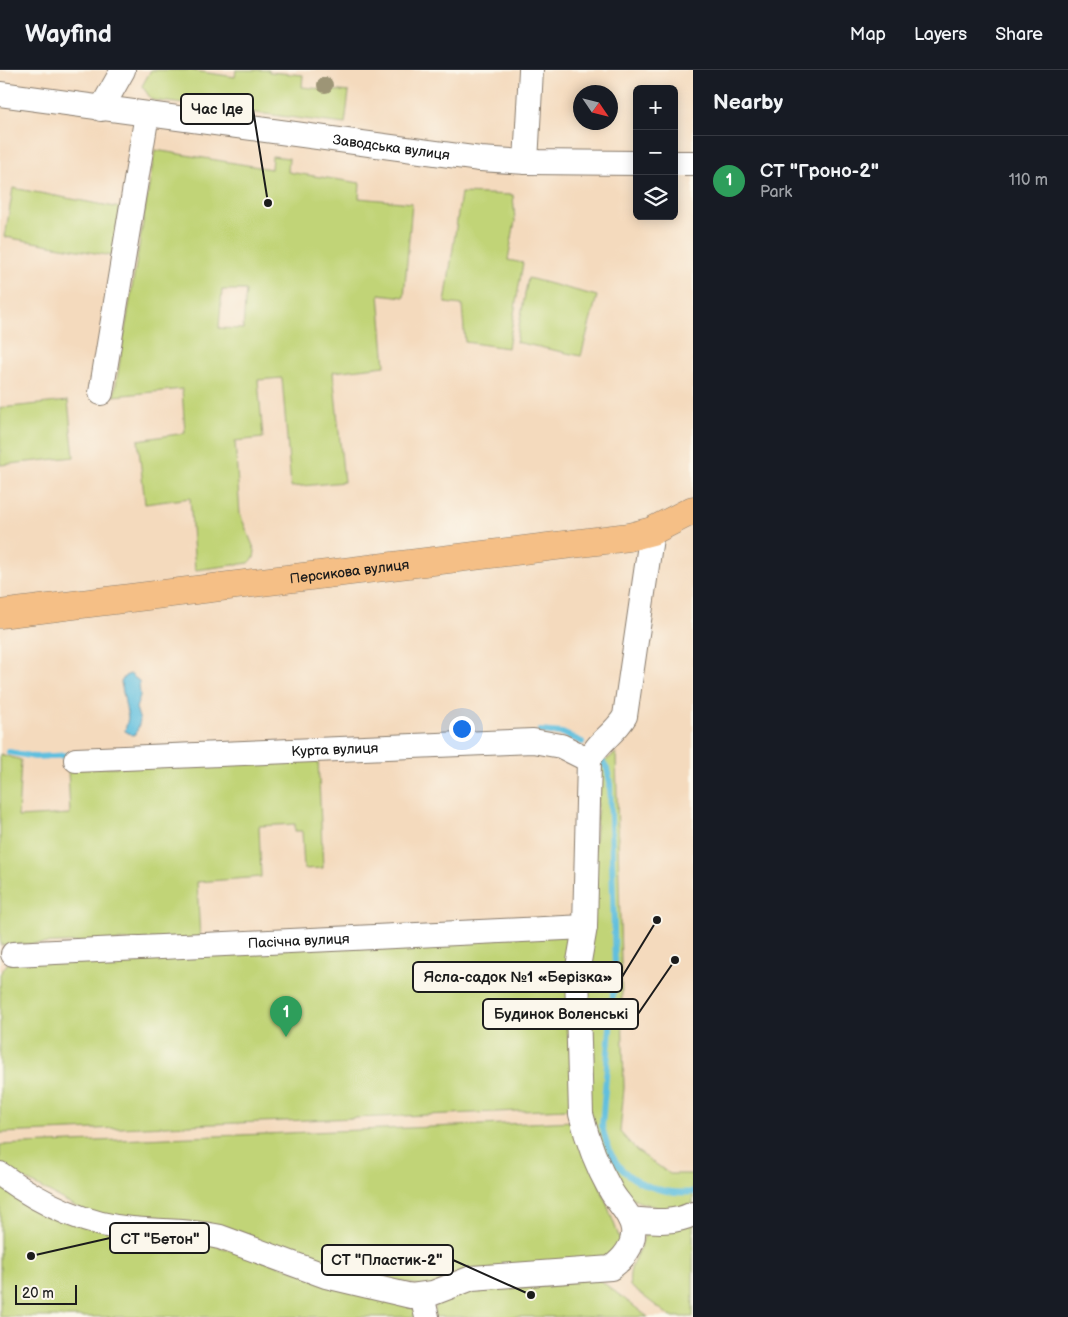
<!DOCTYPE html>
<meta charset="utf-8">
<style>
:root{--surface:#171b24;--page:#242831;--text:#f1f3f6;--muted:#9ea1a6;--line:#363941;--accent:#8c9099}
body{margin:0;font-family:"Balsamiq Sans",sans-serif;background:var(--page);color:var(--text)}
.controls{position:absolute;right:15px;top:15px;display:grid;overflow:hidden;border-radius:8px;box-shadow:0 2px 12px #0003}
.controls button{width:45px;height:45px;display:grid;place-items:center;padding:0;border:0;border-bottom:1px solid var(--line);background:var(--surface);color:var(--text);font:25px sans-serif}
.compass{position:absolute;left:573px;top:15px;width:45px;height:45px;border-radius:50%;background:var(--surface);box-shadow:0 2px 12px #0003;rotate:125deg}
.scale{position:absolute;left:15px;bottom:12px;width:62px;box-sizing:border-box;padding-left:5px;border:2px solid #1c1c1c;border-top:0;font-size:14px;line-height:18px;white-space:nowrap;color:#1c1c1c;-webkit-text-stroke:4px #fbf7ec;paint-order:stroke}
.you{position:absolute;left:461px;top:658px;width:18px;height:18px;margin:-12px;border:4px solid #fff;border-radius:50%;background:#1a73e8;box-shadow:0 0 0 8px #1a73e833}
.badge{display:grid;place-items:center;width:32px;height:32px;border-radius:50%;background:var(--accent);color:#fff;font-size:16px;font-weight:700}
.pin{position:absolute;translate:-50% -41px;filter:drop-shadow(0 1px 2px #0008)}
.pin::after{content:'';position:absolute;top:26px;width:18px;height:15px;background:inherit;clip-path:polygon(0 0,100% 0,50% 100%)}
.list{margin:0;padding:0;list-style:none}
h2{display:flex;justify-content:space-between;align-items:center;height:65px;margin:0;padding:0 20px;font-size:21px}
h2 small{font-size:16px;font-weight:400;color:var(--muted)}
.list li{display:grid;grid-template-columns:32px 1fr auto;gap:15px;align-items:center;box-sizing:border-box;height:90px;padding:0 20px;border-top:1px solid var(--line)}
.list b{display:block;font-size:19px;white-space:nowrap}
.list p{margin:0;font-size:16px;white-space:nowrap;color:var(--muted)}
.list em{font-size:16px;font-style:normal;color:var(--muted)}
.icon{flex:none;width:28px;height:28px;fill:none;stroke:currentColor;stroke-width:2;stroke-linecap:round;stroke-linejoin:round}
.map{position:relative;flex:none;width:693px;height:1247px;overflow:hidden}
header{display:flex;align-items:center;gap:30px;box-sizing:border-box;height:70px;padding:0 25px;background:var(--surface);border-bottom:1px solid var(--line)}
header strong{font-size:24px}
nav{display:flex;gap:28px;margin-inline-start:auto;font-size:18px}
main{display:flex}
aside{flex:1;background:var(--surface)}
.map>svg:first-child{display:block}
.green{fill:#c1d477;stroke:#6e784a;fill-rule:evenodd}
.water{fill:#60bfde;stroke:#3e6e7d}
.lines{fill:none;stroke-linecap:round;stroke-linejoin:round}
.stream{stroke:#60bfde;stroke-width:6}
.minor-casing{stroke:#887b6c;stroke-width:26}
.major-casing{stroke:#887b6c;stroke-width:29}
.minor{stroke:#fff;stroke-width:24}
.major{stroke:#f5bf86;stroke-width:28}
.tree{fill:#9d9576}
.labels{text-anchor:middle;stroke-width:5;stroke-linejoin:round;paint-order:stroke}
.street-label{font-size:14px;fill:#1c1c1c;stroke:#fbf7ec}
.leader{fill:none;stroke:#1c1c1c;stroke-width:2}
.callout-dot{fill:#1c1c1c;stroke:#fbf7ec;stroke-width:2}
.callout{fill:#fbf7ec;stroke:#1c1c1c;stroke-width:2}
.callout-label{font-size:15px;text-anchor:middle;font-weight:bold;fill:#1c1c1c}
</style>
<header>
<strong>Wayfind</strong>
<nav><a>Map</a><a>Layers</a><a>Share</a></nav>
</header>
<main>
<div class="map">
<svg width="693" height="1247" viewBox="0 0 693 1247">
<rect width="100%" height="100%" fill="#fbf7ec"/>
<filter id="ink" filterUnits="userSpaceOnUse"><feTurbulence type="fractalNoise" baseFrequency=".02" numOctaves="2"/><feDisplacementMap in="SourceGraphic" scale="10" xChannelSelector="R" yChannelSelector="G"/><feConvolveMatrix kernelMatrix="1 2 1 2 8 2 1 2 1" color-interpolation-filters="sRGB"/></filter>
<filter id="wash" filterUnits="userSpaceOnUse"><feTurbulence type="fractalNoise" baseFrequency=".0096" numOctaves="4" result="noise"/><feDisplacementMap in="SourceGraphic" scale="20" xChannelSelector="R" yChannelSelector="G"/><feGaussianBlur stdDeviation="1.12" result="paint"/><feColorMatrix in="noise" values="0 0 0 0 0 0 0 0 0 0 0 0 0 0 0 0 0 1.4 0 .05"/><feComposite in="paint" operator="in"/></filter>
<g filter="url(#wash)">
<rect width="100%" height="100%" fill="#f4dabd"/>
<path class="green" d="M 151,0 L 188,0 L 235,7 L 236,0 L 269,0 L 269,2 L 303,5 L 302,17 L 349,22 L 345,54 L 152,30 L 142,16 Z
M 155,80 L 271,99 L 272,86 L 289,88 L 288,102 L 360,113 L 359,128 L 412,133 L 404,227 L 379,224 L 385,296 L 333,302 L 344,412 L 291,417 L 282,308 L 258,310 L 263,368 L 235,371 L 240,444 L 255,481 L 254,488 L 249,493 L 195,500 L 190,428 L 145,434 L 138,370 L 185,363 L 182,319 L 114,326 ZM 222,220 L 246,220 L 243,259 L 219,258 Z
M 13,118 L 120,138 L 112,186 L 5,167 Z
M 461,123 L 513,125 L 515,151 L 508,190 L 523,193 L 508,278 L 465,272 L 462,235 L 445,233 Z
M 528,208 L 597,226 L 581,286 L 516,272 Z
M 68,331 L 74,387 L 0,395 L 0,338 Z
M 616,683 L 624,1018 L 620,1062 L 637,1081 L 670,1104 L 693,1104 L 693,1134 L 666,1140 L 639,1132 L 626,1123 L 614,1108 L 586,1035 L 584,908 L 601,694 Z
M 0,684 L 21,690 L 18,747 L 70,744 L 68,699 L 318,688 L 323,798 L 304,799 L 302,761 L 295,761 L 295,754 L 259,756 L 261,807 L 197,812 L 200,868 L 0,875 Z
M 569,863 L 573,1031 L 567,1039 L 0,1063 L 0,904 L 8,893 Z
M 576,1051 L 622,1175 L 615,1187 L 430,1218 L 92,1145 L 0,1096 L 0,1075 Z
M 0,1112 L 130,1166 L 199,1182 L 204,1172 L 408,1236 L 418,1242 L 419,1247 L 0,1247 Z
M 693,1150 L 693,1247 L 671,1247 L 630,1216 C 627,1192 642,1182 646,1159 Z
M 592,1204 L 648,1247 L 434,1247 C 435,1235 437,1231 446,1223 Z"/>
<path class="water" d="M 130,604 L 139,611 L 140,626 L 136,638 L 140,651 L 136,664 L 132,665 L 125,661 L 128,648 L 121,612 L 125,606 Z"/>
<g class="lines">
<path class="stream" d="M 540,661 L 562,663 L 582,672
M 9,682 L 35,687 L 73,685
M 601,689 L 607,699 L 610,712 L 615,898 L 602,1056 C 605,1068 608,1081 616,1092 C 632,1115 666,1125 693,1122"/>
</g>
</g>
<g filter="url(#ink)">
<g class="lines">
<defs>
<g id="minor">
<path id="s1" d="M 0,24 L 480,89 L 526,92 L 637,93"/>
<path d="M 101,39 L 123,0"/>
<path d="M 526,92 L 531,0"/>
<path d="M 674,93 L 693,93"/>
<path d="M 101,323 L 147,44"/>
<path id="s2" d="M 76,690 L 533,671 L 561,676 L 589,690"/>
<path id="s3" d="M 13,884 L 585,857"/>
<path d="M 0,1104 C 40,1133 83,1155 132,1159 C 162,1162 191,1160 220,1167 L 326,1206 L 411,1226 L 433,1223 L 472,1208 L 611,1198 C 623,1189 635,1175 633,1159 C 631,1143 617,1133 610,1119 C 597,1096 587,1069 581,1044 L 577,903 L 585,857 L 589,690 C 597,672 615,664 625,646 L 652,461"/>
<path d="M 630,1149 C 653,1151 672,1154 693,1144"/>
<path d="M 422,1226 L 427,1247"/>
</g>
<g id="major">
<path id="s4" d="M 0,544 L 629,467 L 652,461 L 693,440"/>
</g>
</defs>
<use href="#minor" class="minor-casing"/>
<use href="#major" class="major-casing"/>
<use href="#minor" class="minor"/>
<use href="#major" class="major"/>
</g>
<circle class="tree" cx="325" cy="15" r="8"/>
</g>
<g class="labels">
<g class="street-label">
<text dy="5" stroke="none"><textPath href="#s1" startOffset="395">Заводська вулиця</textPath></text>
<text dy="5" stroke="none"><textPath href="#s4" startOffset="352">Персикова вулиця</textPath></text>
<text dy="5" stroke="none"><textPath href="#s2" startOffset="259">Курта вулиця</textPath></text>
<text dy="5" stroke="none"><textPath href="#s3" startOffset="286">Пасічна вулиця</textPath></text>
</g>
</g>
<path class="leader" d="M268 133L253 39M657 850L622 907M675 890L638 944M31 1186L110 1168M531 1225L453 1190"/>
<g class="callout-dot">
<circle cx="268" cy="133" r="5"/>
<circle cx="657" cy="850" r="5"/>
<circle cx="675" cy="890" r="5"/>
<circle cx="31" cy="1186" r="5"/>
<circle cx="531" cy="1225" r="5"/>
</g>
<g class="callout">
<rect x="181" y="24" width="72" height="30" rx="5"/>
<rect x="413" y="892" width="209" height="30" rx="5"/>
<rect x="483" y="929" width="155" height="30" rx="5"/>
<rect x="110" y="1153" width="99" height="30" rx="5"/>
<rect x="322" y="1175" width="131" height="30" rx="5"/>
</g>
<g class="callout-label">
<text x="217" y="44">Час Іде</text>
<text x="518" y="912">Ясла-садок №1 «Берізка»</text>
<text x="561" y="949">Будинок Воленські</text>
<text x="160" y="1174">СТ "Бетон"</text>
<text x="387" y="1195">СТ "Пластик-2"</text>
</g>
</svg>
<div class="controls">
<button>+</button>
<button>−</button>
<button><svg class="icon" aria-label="layers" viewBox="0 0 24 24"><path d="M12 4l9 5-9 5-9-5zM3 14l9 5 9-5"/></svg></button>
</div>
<svg class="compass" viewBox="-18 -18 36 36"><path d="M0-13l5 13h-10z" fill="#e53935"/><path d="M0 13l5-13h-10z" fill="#9ea1a6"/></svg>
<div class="scale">20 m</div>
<div class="you"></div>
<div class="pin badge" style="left:286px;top:967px;background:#2e9e5b">1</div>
</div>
<aside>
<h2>Nearby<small></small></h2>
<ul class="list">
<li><span class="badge" style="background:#2e9e5b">1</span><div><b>СТ &quot;Гроно-2&quot;</b><p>Park</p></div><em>110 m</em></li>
</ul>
</aside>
</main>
